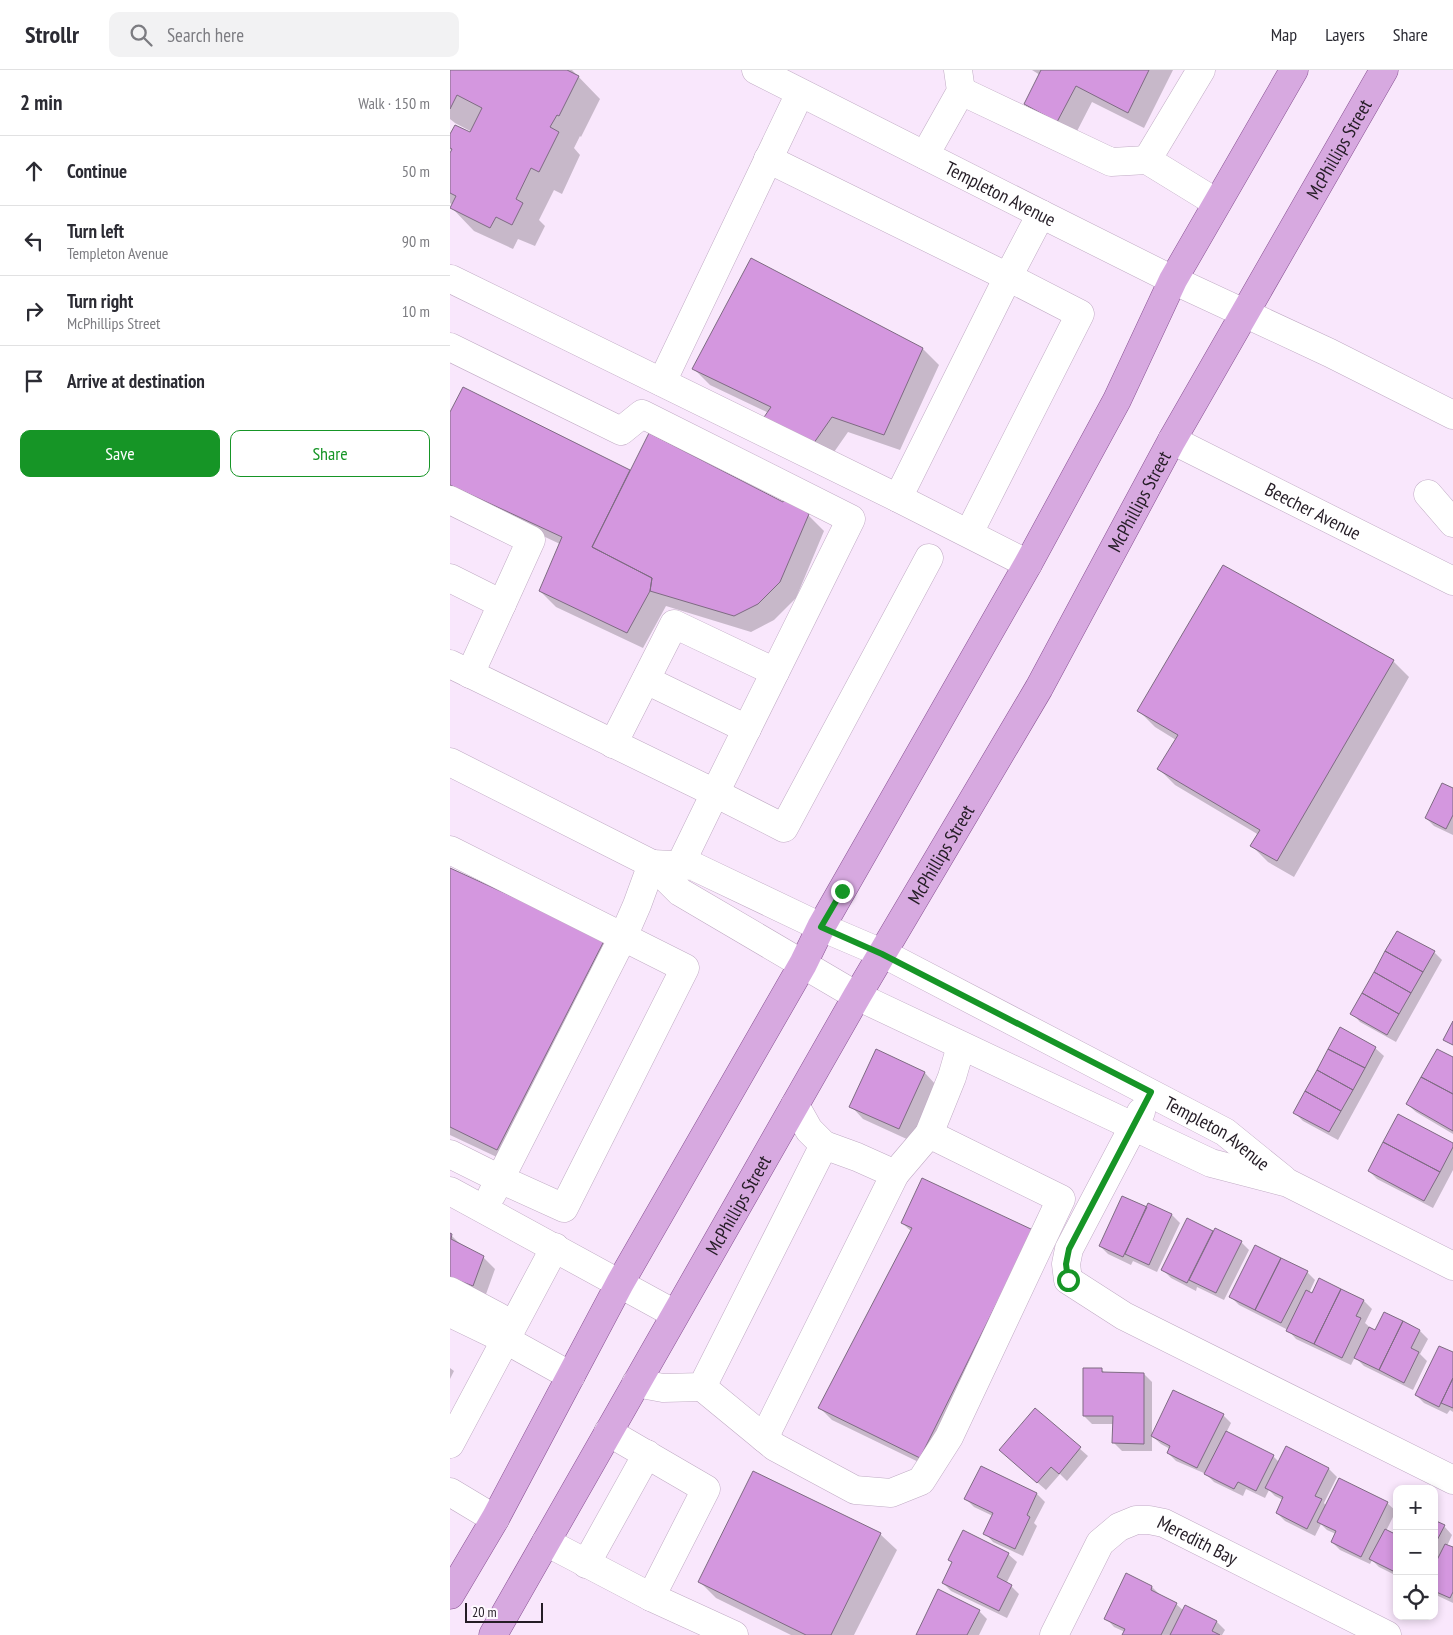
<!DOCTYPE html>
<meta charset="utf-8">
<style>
:root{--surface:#fff;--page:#f2f2f3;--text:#2b2b33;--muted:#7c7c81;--line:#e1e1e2;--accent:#169526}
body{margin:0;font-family:"PT Sans Narrow",sans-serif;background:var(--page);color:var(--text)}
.controls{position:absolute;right:15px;bottom:15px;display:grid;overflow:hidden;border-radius:10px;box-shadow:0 2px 8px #0003}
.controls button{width:45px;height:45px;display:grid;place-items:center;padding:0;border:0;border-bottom:1px solid var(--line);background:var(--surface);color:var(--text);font:25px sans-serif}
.scale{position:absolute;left:15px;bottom:12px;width:78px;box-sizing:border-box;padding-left:5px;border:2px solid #251d26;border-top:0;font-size:14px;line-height:18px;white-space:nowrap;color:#251d26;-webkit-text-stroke:4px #fef9ff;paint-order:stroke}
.stop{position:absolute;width:15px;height:15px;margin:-11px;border:4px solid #169526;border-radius:50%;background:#fff}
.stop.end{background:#169526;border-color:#fff;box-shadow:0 1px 5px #0008}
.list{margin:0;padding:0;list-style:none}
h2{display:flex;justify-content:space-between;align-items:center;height:65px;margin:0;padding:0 20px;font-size:21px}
h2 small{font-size:16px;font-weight:400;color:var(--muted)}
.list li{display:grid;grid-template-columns:32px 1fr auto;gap:15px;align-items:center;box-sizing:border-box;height:70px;padding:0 20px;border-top:1px solid var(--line)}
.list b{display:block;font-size:19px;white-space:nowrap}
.list p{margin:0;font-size:16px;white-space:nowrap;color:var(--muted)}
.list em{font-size:16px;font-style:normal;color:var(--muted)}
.actions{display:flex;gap:10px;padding:15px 20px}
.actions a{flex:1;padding:11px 0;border:1px solid var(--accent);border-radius:10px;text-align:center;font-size:18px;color:var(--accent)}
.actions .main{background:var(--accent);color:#fff}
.icon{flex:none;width:28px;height:28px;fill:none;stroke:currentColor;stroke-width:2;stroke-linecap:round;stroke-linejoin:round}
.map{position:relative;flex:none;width:1003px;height:1565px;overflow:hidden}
header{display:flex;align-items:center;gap:30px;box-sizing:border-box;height:70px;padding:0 25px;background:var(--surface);border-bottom:1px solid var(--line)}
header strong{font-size:24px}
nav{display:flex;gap:28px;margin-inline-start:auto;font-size:18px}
.search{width:350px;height:45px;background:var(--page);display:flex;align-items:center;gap:12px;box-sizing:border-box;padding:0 18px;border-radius:10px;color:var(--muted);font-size:19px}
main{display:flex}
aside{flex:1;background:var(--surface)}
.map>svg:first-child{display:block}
.shadow{fill:#0003}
.building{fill:#d497df;stroke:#7e6b82}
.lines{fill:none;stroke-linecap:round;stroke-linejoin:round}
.minor-casing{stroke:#c0abc4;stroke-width:29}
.major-casing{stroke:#875291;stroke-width:29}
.minor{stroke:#fff;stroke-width:28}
.major{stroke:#d7a9e0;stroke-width:28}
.route{stroke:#169526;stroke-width:6}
.labels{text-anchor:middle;stroke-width:4;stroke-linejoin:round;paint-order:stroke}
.street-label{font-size:19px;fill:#251d26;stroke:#fef9ff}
</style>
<header>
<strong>Strollr</strong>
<div class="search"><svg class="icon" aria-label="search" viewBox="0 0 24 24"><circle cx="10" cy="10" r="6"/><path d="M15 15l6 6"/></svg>Search here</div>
<nav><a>Map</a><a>Layers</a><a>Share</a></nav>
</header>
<main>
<aside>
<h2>2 min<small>Walk · 150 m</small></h2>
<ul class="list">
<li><svg class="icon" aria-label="ahead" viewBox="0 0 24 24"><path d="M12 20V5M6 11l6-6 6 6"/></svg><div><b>Continue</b></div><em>50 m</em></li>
<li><svg class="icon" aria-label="left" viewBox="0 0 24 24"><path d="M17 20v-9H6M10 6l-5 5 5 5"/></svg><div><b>Turn left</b><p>Templeton Avenue</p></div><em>90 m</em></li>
<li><svg class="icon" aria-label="right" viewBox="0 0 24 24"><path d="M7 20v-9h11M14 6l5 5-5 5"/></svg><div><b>Turn right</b><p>McPhillips Street</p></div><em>10 m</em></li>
<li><svg class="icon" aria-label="arrive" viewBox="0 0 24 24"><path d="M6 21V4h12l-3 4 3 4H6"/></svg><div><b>Arrive at destination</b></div></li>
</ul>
<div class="actions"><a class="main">Save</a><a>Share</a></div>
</aside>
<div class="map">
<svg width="1003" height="1565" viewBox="0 0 1003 1565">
<rect width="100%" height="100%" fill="#f9e7fc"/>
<path class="shadow" d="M 0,0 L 122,0 L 150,29 L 131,67 L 130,66 L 124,78 L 130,85 L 112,124 L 104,120 L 89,150 L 95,156 L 85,176 L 68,169 L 63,179 L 24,161 L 2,138 L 3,135 L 0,133 L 0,86 L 2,82 L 0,79 L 0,67 L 20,64 L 22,62 L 5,53 L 0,49 Z
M 582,0 L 723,0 L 694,58 L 642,32 L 624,67 L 591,50 L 575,34 L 590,5 Z
M 473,279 L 489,295 L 450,380 L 398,362 L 375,395 L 319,343 L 260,315 L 243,298 Z
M 13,319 L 181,402 L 358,445 L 374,461 L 346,528 L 324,550 L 301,562 L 216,536 L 193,578 L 106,537 L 90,521 L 110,474 L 0,422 L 0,345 Z
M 943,591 L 959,607 L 844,807 L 818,792 L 802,776 L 809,765 L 725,715 L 709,699 L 726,670 L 705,657 L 689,641 Z
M 993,714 L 1003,719 L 1003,765 L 984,756 L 976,748 Z
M 0,799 L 154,870 L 170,886 L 64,1095 L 0,1065 Z
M 984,882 L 992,890 L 946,972 L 910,952 L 902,943 Z
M 891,959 L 925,978 L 934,986 L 888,1070 L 853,1051 L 844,1042 Z
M 988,980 L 1003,989 L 1003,1064 L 966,1042 L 957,1034 Z
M 427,981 L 475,1003 L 487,1016 L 461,1071 L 413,1049 L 401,1036 Z
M 948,1046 L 1003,1074 L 1003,1100 L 983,1138 L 927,1109 L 919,1101 Z
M 699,1135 L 722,1145 L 730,1153 L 707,1202 L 683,1191 L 681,1195 L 658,1184 L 650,1176 L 697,1138 Z
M 738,1150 L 764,1163 L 791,1172 L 799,1180 L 774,1230 L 747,1217 L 746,1221 L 721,1208 L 713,1200 Z
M 452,1153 L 582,1161 L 483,1399 L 382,1350 L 370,1338 L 462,1162 Z
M 0,1164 L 13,1177 L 33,1187 L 45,1199 L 35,1227 L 0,1217 Z
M 857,1202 L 865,1210 L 859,1223 L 914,1231 L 922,1239 L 915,1253 L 925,1262 L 970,1261 L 978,1269 L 970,1284 L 977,1291 L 963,1320 L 914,1296 L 905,1287 L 901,1295 L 846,1269 L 838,1260 L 789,1235 L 781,1227 Z
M 990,1277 L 1003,1284 L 1003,1342 L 1000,1340 L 997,1344 L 974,1333 L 966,1325 Z
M 0,1298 L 4,1301 L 0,1309 Z
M 651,1299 L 656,1304 L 694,1304 L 702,1312 L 702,1381 L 672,1381 L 664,1373 L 664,1354 L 642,1354 L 634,1346 Z
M 586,1340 L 638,1386 L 617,1411 L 610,1404 L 596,1420 L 559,1388 Z
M 773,1345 L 781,1353 L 776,1363 L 823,1386 L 830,1393 L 837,1378 L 879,1399 L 887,1407 L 874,1433 L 876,1436 L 937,1433 L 946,1441 L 936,1461 L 947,1466 L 947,1506 L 929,1497 L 922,1490 L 920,1494 L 890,1480 L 882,1472 L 886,1464 L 877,1460 L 871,1454 L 865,1466 L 835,1451 L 827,1443 L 833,1430 L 825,1426 L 819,1420 L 815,1428 L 796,1419 L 793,1426 L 764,1412 L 756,1404 L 726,1391 L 718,1383 L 720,1379 L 711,1374 L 702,1366 Z
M 587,1424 L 595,1432 L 584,1453 L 587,1456 L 573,1486 L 543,1472 L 535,1463 L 543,1446 L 524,1437 L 516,1429 Z
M 984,1452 L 994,1456 L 1002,1465 L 997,1476 L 1003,1479 L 1003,1533 L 984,1524 Z
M 513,1462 L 558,1484 L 567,1492 L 557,1512 L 569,1524 L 557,1548 L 501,1521 L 493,1513 L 503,1493 L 499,1490 Z
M 430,1464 L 447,1480 L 404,1565 L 341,1565 L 266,1528 L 250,1512 Z
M 702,1517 L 710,1525 L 726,1534 L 734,1541 L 767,1552 L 775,1560 L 772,1565 L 673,1565 L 675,1562 L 664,1557 L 656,1548 Z
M 529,1541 L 537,1549 L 529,1565 L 467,1565 Z"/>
<path class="building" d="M 0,0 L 117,0 L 129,6 L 109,46 L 107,45 L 100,57 L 109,62 L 89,102 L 81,98 L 66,129 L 73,133 L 62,155 L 46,147 L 40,158 L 0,138 L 6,126 L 0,123 L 0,83 L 2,79 L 0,78 L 0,64 L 5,55 L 20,62 L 32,38 L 7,25 L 0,39 Z
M 591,0 L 699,0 L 678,43 L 626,16 L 607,52 L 574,34 Z
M 301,188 L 473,278 L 434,365 L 382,347 L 359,380 L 310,353 L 321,337 L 242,299 Z
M 13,317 L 180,400 L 142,477 L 202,508 L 200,521 L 177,563 L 89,521 L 112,467 L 0,415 L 0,342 Z
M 199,363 L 333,432 L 337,426 L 359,444 L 330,512 L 308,534 L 284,546 L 200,521 L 202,508 L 142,477 Z
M 773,495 L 944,590 L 827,791 L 800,776 L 810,760 L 707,699 L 728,665 L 687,641 Z
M 992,713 L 1003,718 L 1003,745 L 996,759 L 975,748 Z
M 0,798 L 155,869 L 47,1080 L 0,1057 Z
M 947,861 L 985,881 L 973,902 L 935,881 Z
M 935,881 L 973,902 L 961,923 L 924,902 Z
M 924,902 L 961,923 L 949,944 L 912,923 Z
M 912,923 L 949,944 L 937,965 L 900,944 Z
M 1003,951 L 1003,975 L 993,970 Z
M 890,957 L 926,977 L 915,998 L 878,979 Z
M 426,979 L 475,1002 L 449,1059 L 399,1037 Z
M 878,979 L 915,998 L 903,1020 L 867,1000 Z
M 987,979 L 1003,987 L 1003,1024 L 971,1007 Z
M 867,1000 L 903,1020 L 891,1041 L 855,1021 Z
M 971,1007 L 1003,1024 L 1003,1061 L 956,1034 Z
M 855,1021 L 891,1041 L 879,1062 L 843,1043 Z
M 948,1044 L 1003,1073 L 1003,1077 L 990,1102 L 933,1072 Z
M 933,1072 L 990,1102 L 974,1131 L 918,1101 Z
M 472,1108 L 583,1160 L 470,1388 L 368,1338 L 462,1158 L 451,1153 Z
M 672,1126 L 697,1137 L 673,1187 L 649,1176 Z
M 698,1133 L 722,1144 L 699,1195 L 675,1184 Z
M 737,1148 L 763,1161 L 737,1213 L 711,1200 Z
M 765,1158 L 792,1171 L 766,1223 L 739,1210 Z
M 0,1163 L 2,1164 L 1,1169 L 34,1186 L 23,1216 L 5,1209 L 0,1213 Z
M 805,1175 L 831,1188 L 805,1240 L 779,1227 Z
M 831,1188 L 858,1201 L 831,1253 L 805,1240 Z
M 869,1208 L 891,1219 L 864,1274 L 836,1261 L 856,1220 L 862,1223 Z
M 891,1219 L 914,1230 L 906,1246 L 911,1248 L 892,1288 L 864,1274 Z
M 934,1242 L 953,1251 L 929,1300 L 904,1288 L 919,1257 L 925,1260 Z
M 953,1251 L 970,1260 L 961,1278 L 969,1282 L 954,1313 L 929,1300 Z
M 989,1276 L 1003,1282 L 1003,1308 L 989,1337 L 965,1325 Z
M 633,1298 L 652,1298 L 652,1302 L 694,1303 L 694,1374 L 662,1373 L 663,1346 L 633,1346 Z
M 1003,1308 L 1003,1338 L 991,1333 Z
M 723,1320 L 774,1344 L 747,1398 L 717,1383 L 720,1376 L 701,1366 Z
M 585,1338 L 631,1377 L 609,1404 L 601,1397 L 587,1413 L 549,1380 Z
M 776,1361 L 824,1385 L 806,1421 L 788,1412 L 784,1419 L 754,1404 Z
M 836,1376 L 879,1398 L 865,1426 L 872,1429 L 857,1459 L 826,1443 L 833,1427 L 815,1418 Z
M 531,1396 L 587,1423 L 577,1445 L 580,1447 L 565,1479 L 533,1464 L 543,1443 L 514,1429 Z
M 303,1401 L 431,1463 L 381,1565 L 356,1565 L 248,1512 Z
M 889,1408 L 938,1432 L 911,1487 L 881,1472 L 886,1461 L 867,1452 Z
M 984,1450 L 995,1455 L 984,1476 Z
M 935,1459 L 947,1465 L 947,1498 L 945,1497 L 943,1501 L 919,1489 Z
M 513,1460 L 559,1483 L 547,1507 L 562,1515 L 549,1541 L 492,1513 L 502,1492 L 498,1490 Z
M 995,1474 L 1003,1477 L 1003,1522 L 1000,1528 L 984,1521 L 984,1496 Z
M 676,1503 L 702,1516 L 701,1520 L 727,1533 L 711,1565 L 672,1565 L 675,1559 L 654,1549 Z
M 488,1519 L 530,1540 L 517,1565 L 466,1565 Z
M 735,1535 L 767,1551 L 762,1561 L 770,1565 L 720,1565 Z"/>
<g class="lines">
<defs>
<g id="minor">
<path id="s1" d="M 306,0 L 591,144 L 723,210 L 880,283 L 1003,345"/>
<path d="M 511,21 L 661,92 L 697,90 L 767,133"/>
<path d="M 475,85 L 511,21 L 508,0"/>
<path d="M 318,89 L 558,207 L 630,244 L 519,463"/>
<path d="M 697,90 L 751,0"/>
<path d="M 1,209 L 448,428"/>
<path d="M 0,277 L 171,361 L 192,344 L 401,449 L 265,723 L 0,594"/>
<path d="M 212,312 L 350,23"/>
<path id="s2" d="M 722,370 L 1003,511"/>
<path d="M 978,424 L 1003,453"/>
<path d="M 0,430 L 81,470 L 52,534"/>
<path d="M 578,494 L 448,428 L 558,207 L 591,144"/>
<path d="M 0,508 L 52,534 L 20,604"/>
<path d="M 196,610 L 297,659"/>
<path d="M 163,674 L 224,554 L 325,602"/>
<path d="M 0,692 L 202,794 L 230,822 L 407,926 L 761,1093 L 838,1113 L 1003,1196"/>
<path d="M 0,780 L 235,898 L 114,1138 L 50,1109 L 173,867 L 187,835 L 202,794"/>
<path id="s3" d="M 202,794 L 243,796 L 371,857 L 432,883 L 775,1062 L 833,1109"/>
<path d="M 230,795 L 265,723 L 334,758 L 479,488"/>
<path d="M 691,1042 L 619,1179 L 616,1194 L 618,1210 L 674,1246 L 1003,1410"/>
<path d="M 479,1064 L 502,1007 L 511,976"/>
<path d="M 0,1084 L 50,1109 L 42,1124"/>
<path d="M 0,1121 L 225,1244"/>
<path d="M 0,1221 L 49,1247"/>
<path d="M 0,1243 L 56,1270 L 121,1306"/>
<path d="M 186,1313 L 213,1318 L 252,1317 L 374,1075 L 359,1060 L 345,1035"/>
<path d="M 252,1317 L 325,1377 L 405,1420 L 441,1423 L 471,1411 L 499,1367 L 611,1129 L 479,1064 L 445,1104 L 407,1087 L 374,1075"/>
<path d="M 314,1368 L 445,1104"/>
<path d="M 0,1374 L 105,1177"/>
<path d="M 0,1422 L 45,1449"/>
<path d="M 96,1472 L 201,1527 L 256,1419 L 158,1362"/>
<path d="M 136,1494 L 197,1384"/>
<path d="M 201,1527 L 284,1565"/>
<path id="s4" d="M 604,1565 L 650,1473 L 669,1457 L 686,1450 L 699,1450 L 714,1453 L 937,1565"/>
</g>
<g id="major">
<path d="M 0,1525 L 45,1449 L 170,1213 L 353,894 L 371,857 L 578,494 L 667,330 L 723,210 L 844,0"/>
<path id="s5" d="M 43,1565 L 407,926 L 589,618 L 722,370 L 934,0"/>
</g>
</defs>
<use href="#minor" class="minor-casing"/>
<use href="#major" class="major-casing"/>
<use href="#minor" class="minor"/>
<use href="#major" class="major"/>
</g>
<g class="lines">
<path class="route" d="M 392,821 L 371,857 L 432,884 L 701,1022 L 619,1179 L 616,1194 L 618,1210"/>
</g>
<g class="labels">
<g class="street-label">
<text dy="7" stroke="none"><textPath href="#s5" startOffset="1710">McPhillips Street</textPath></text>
<text dy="7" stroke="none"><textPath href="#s1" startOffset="274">Templeton Avenue</textPath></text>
<text dy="7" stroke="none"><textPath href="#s5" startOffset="1305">McPhillips Street</textPath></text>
<text dy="7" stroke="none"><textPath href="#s2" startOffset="158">Beecher Avenue</textPath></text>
<text dy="7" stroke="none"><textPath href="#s5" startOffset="900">McPhillips Street</textPath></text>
<text dy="7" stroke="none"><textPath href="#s3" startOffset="630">Templeton Avenue</textPath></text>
<text dy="7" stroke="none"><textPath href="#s5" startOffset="495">McPhillips Street</textPath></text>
<text dy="7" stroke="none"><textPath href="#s4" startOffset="212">Meredith Bay</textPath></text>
</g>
</g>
</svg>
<div class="controls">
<button>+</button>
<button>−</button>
<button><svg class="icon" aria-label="locate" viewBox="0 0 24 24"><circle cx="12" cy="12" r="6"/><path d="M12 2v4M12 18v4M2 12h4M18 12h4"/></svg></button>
</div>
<div class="scale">20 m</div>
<div class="stop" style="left:618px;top:1210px"></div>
<div class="stop end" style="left:392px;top:821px"></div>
</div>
</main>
